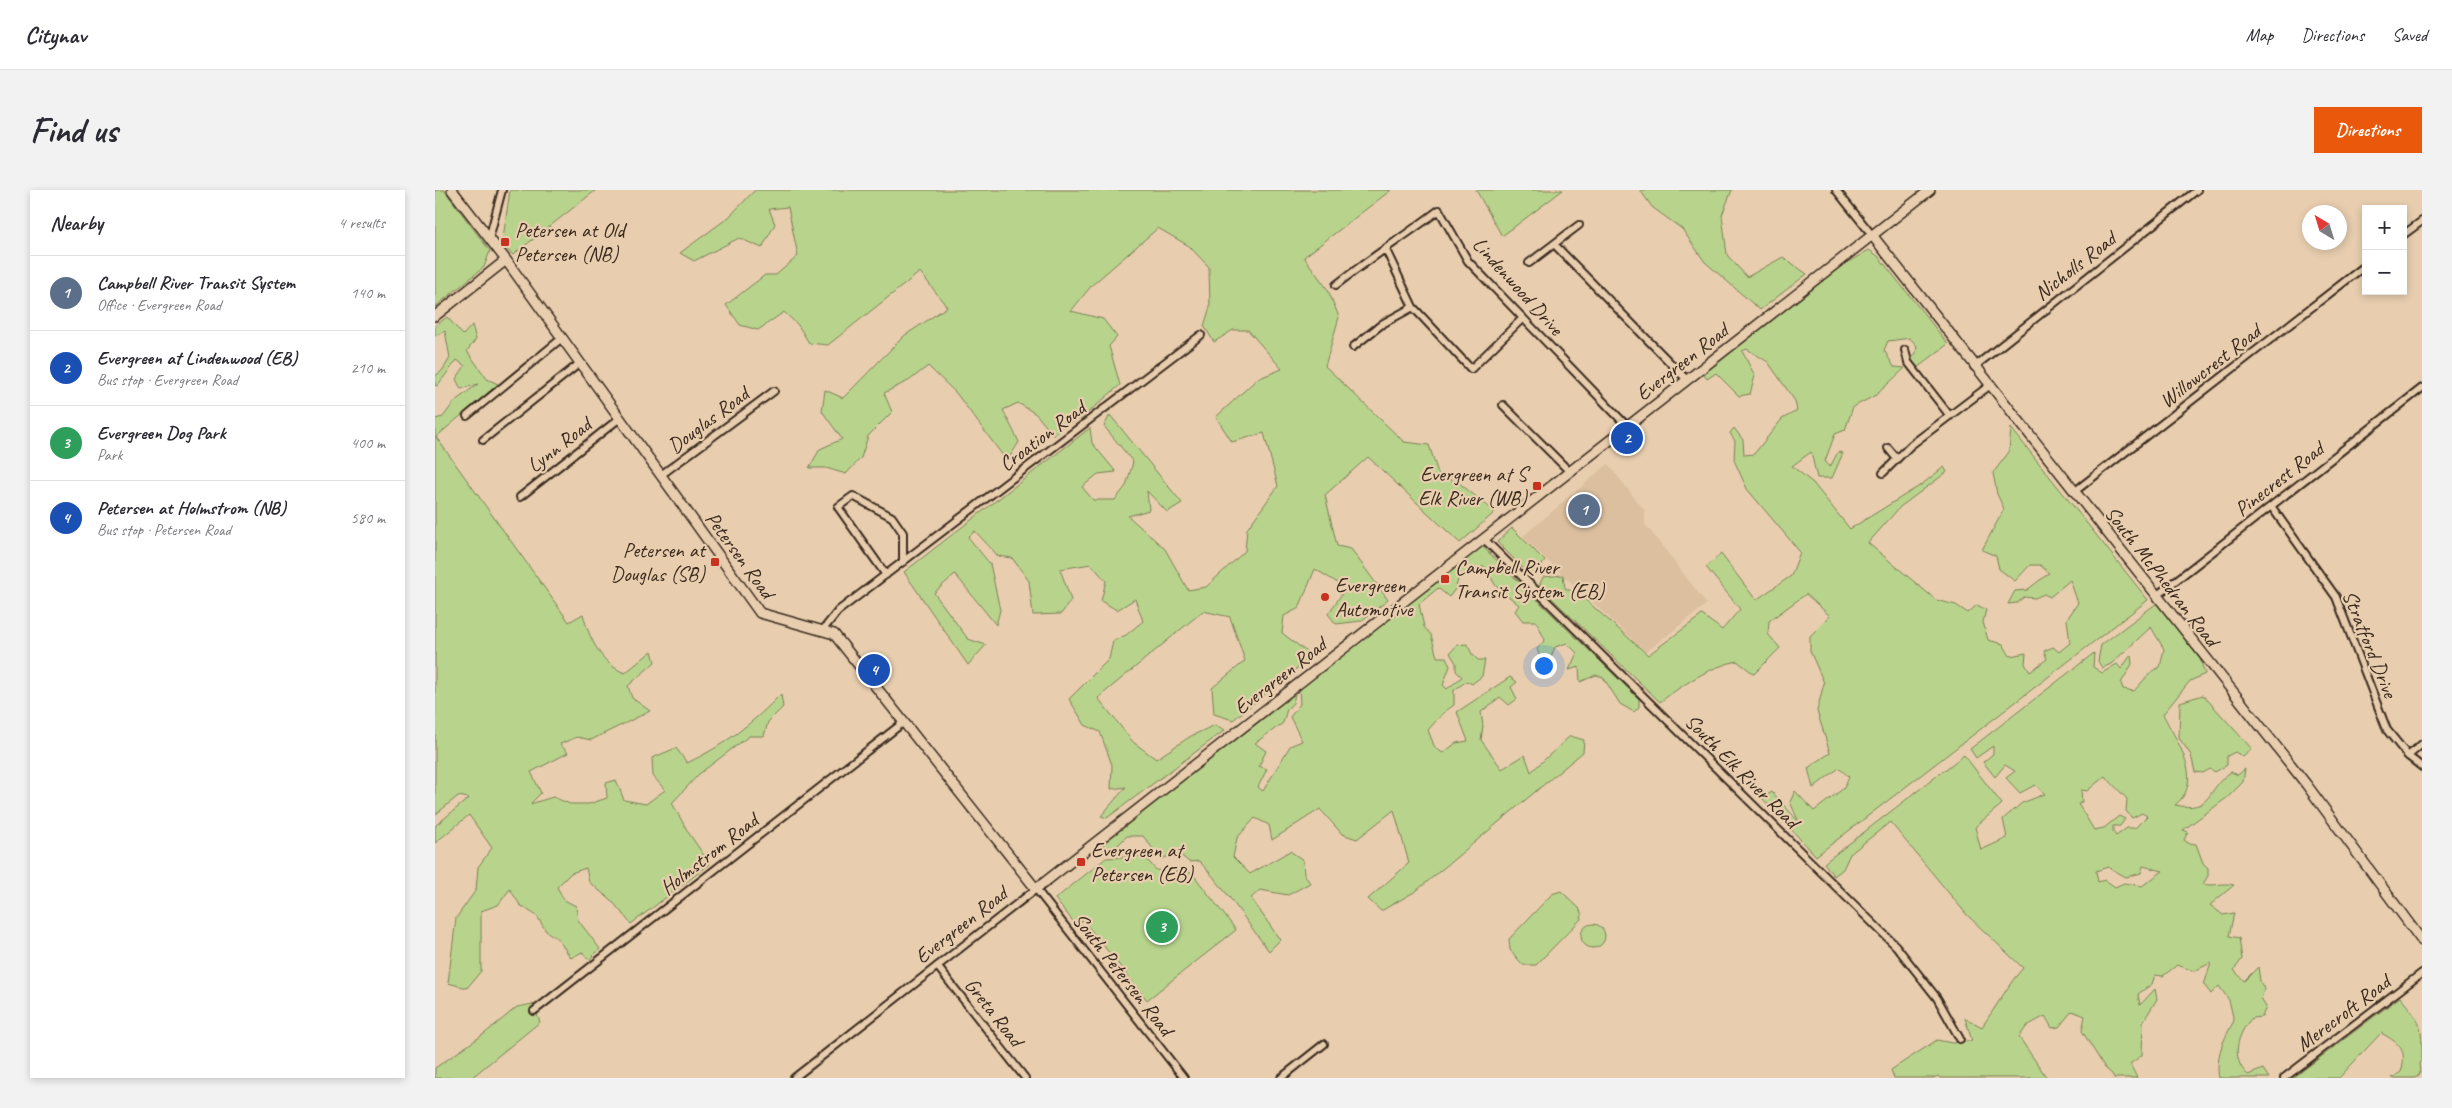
<!DOCTYPE html>
<meta charset="utf-8">
<style>
:root{--surface:#fff;--page:#f2f2f3;--text:#2b2b33;--muted:#7c7c81;--line:#e1e1e2;--accent:#ea580c}
body{margin:0;font-family:Caveat,sans-serif;background:var(--page);color:var(--text)}
.controls{position:absolute;right:15px;top:15px;display:grid;overflow:hidden;border-radius:0px;box-shadow:0 2px 8px #0003}
.controls button{width:45px;height:45px;display:grid;place-items:center;padding:0;border:0;border-bottom:1px solid var(--line);background:var(--surface);color:var(--text);font:25px sans-serif}
.compass{position:absolute;left:1867px;top:15px;width:45px;height:45px;border-radius:50%;background:var(--surface);box-shadow:0 2px 8px #0003;rotate:322deg}
.you{position:absolute;left:1108px;top:475px;width:18px;height:18px;margin:-12px;border:4px solid #fff;border-radius:50%;background:#1a73e8;box-shadow:0 0 0 8px #1a73e833}
.badge{display:grid;place-items:center;width:32px;height:32px;border-radius:50%;background:var(--accent);color:#fff;font-size:16px;font-weight:700}
.pin{position:absolute;translate:-50% -50%;border:2px solid #fff;box-shadow:0 1px 5px #0006}
.list{margin:0;padding:0;list-style:none}
h2{display:flex;justify-content:space-between;align-items:center;height:65px;margin:0;padding:0 20px;font-size:21px}
h2 small{font-size:16px;font-weight:400;color:var(--muted)}
.list li{display:grid;grid-template-columns:32px 1fr auto;gap:15px;align-items:center;box-sizing:border-box;height:75px;padding:0 20px;border-top:1px solid var(--line)}
.list b{display:block;font-size:19px;white-space:nowrap}
.list p{margin:0;font-size:16px;white-space:nowrap;color:var(--muted)}
.list em{font-size:16px;font-style:normal;color:var(--muted)}
.map{position:relative;flex:none;width:1987px;height:888px;overflow:hidden;border-radius:0px}
header{display:flex;align-items:center;gap:30px;box-sizing:border-box;height:70px;padding:0 25px;background:var(--surface);border-bottom:1px solid var(--line)}
header strong{font-size:24px}
nav{display:flex;gap:28px;margin-inline-start:auto;font-size:18px}
.intro{display:flex;align-items:center;justify-content:space-between;box-sizing:border-box;height:120px;padding:0 30px}
h1{margin:0;font-size:35px}
.button{padding:12px 22px;border-radius:0px;background:var(--accent);color:#fff;font-size:18px;font-weight:700}
main{display:flex;gap:30px;padding:0 30px}
aside{flex:1;background:var(--surface);border-radius:0px;box-shadow:0 2px 8px #0003}
.map>svg:first-child{display:block}
.built{fill:#dcbf9f}
.green{fill:#b8d48c;stroke:#7a7f55;fill-rule:evenodd}
.lines{fill:none;stroke-linecap:round;stroke-linejoin:round}
.street-casing{stroke:#3b2a1e;stroke-width:10}
.secondary-casing{stroke:#3b2a1e;stroke-width:12}
.street{stroke:#e8ceaf;stroke-width:6}
.secondary{stroke:#e8ceaf;stroke-width:9}
.poi-dot{fill:#c8321e;stroke:#e8ceaf;stroke-width:2}
.labels{text-anchor:middle;stroke-width:4.5;stroke-linejoin:round;paint-order:stroke}
.poi-label{font-size:21px;fill:#3b2a1e;stroke:#e8ceaf;text-anchor:start}
.street-label{font-size:21px;fill:#3b2a1e;stroke:#e8ceaf}
</style>
<header>
<strong>Citynav</strong>
<nav><a>Map</a><a>Directions</a><a>Saved</a></nav>
</header>
<div class="intro"><h1>Find us</h1><a class="button">Directions</a></div>
<main>
<aside>
<h2>Nearby<small>4 results</small></h2>
<ul class="list">
<li><span class="badge" style="background:#5c6f8a">1</span><div><b>Campbell River Transit System</b><p>Office · Evergreen Road</p></div><em>140 m</em></li>
<li><span class="badge" style="background:#1a4fb4">2</span><div><b>Evergreen at Lindenwood (EB)</b><p>Bus stop · Evergreen Road</p></div><em>210 m</em></li>
<li><span class="badge" style="background:#2e9e5b">3</span><div><b>Evergreen Dog Park</b><p>Park</p></div><em>400 m</em></li>
<li><span class="badge" style="background:#1a4fb4">4</span><div><b>Petersen at Holmstrom (NB)</b><p>Bus stop · Petersen Road</p></div><em>580 m</em></li>
</ul>
</aside>
<div class="map">
<svg width="1987" height="888" viewBox="0 0 1987 888">
<rect width="100%" height="100%" fill="#e8ceaf"/>
<filter id="ink" filterUnits="userSpaceOnUse"><feTurbulence type="fractalNoise" baseFrequency=".02" numOctaves="2"/><feDisplacementMap in="SourceGraphic" scale="10" xChannelSelector="R" yChannelSelector="G"/><feConvolveMatrix kernelMatrix="1 2 1 2 8 2 1 2 1" color-interpolation-filters="sRGB"/></filter>
<g filter="url(#ink)">
<path class="built" d="M 1173,274 L 1210,321 L 1210,334 L 1272,414 L 1211,462 L 1087,347 Z"/>
<path class="green" d="M 0,0 L 9,0 L 55,61 L 49,77 L 0,117 Z
M 75,0 L 161,0 L 78,65 L 67,55 Z
M 320,0 L 956,0 L 869,67 L 893,100 L 904,127 L 890,176 L 969,252 L 994,255 L 1004,286 L 1023,292 L 1060,322 L 1025,353 L 933,267 L 890,305 L 902,356 L 916,359 L 953,410 L 926,431 L 901,434 L 893,424 L 911,398 L 880,379 L 864,418 L 849,426 L 847,443 L 877,466 L 798,530 L 779,524 L 777,498 L 810,471 L 795,427 L 768,421 L 663,508 L 698,552 L 721,569 L 756,546 L 780,535 L 790,540 L 672,628 L 666,626 L 691,597 L 676,599 L 677,575 L 665,542 L 650,535 L 634,509 L 674,469 L 678,451 L 691,445 L 708,431 L 700,409 L 682,420 L 666,411 L 671,391 L 656,374 L 625,379 L 636,410 L 626,424 L 598,425 L 594,391 L 577,368 L 563,366 L 540,341 L 533,347 L 555,374 L 565,420 L 561,435 L 520,384 L 499,403 L 533,449 L 551,455 L 533,475 L 469,382 L 655,238 L 657,253 L 681,282 L 663,284 L 647,297 L 658,310 L 680,310 L 691,296 L 698,272 L 669,236 L 675,225 L 747,313 L 732,322 L 712,301 L 714,320 L 693,326 L 730,359 L 753,400 L 771,397 L 810,361 L 812,339 L 843,296 L 829,243 L 797,252 L 781,227 L 822,189 L 847,179 L 813,140 L 798,140 L 779,152 L 769,136 L 775,117 L 774,77 L 754,56 L 723,38 L 657,95 L 636,121 L 668,129 L 682,147 L 674,156 L 685,195 L 648,227 L 626,237 L 619,246 L 601,224 L 583,213 L 568,220 L 584,252 L 572,271 L 521,203 L 493,176 L 475,190 L 449,203 L 457,222 L 433,246 L 426,268 L 411,284 L 391,278 L 374,278 L 385,259 L 407,249 L 387,221 L 390,200 L 408,208 L 469,146 L 512,117 L 485,82 L 393,155 L 374,153 L 363,135 L 349,122 L 323,140 L 305,135 L 291,115 L 330,85 L 341,85 L 363,66 L 353,17 L 334,19 L 340,34 L 327,58 L 304,48 L 259,71 L 245,63 L 294,27 Z
M 1041,0 L 1128,0 L 1067,46 Z
M 1205,0 L 1297,0 L 1287,25 L 1292,65 L 1312,87 L 1348,67 L 1372,84 L 1325,120 L 1270,72 L 1247,39 L 1217,17 Z
M 1434,60 L 1443,66 L 1513,154 L 1482,178 L 1476,170 L 1481,163 L 1482,156 L 1475,148 L 1453,151 L 1449,160 L 1459,177 L 1470,178 L 1441,205 L 1418,217 L 1410,240 L 1400,244 L 1390,271 L 1395,277 L 1403,262 L 1408,263 L 1397,288 L 1382,288 L 1376,262 L 1357,276 L 1378,293 L 1415,339 L 1486,295 L 1509,277 L 1512,282 L 1465,317 L 1433,353 L 1501,410 L 1521,415 L 1533,423 L 1542,415 L 1551,420 L 1548,432 L 1553,450 L 1568,454 L 1575,466 L 1591,463 L 1590,474 L 1595,482 L 1612,469 L 1609,461 L 1618,457 L 1624,462 L 1635,453 L 1632,429 L 1643,413 L 1635,390 L 1615,407 L 1609,404 L 1600,408 L 1589,407 L 1582,413 L 1573,414 L 1580,401 L 1592,400 L 1614,383 L 1605,375 L 1595,375 L 1580,391 L 1564,379 L 1561,366 L 1547,360 L 1569,319 L 1562,304 L 1558,283 L 1574,262 L 1576,238 L 1713,410 L 1381,666 L 1327,608 L 1337,602 L 1364,632 L 1355,612 L 1360,601 L 1379,621 L 1409,598 L 1414,587 L 1404,578 L 1378,598 L 1373,578 L 1395,563 L 1382,521 L 1389,493 L 1375,461 L 1375,446 L 1395,426 L 1371,404 L 1334,431 L 1333,444 L 1345,458 L 1319,484 L 1302,471 C 1272,478 1249,494 1225,512 L 1104,396 L 1108,387 L 1128,385 L 1130,398 L 1145,405 L 1213,465 L 1267,425 L 1287,440 L 1305,419 L 1271,377 L 1286,364 L 1321,410 L 1356,386 L 1365,362 L 1312,299 L 1299,270 L 1300,251 L 1295,243 L 1299,238 L 1308,250 L 1309,265 L 1319,264 L 1347,229 L 1362,221 L 1360,211 L 1333,172 L 1312,159 L 1307,161 L 1320,186 L 1315,204 L 1304,206 L 1281,183 L 1272,189 L 1268,184 L 1391,85 Z
M 12,127 L 28,145 L 37,135 L 41,149 L 32,161 L 52,189 L 63,194 L 1,247 L 134,432 L 148,424 C 154,448 166,474 190,483 L 217,461 L 220,472 L 193,496 L 197,508 L 215,521 L 156,550 L 142,547 L 125,554 L 133,563 L 96,582 L 106,603 L 95,614 L 118,607 L 135,614 L 154,614 L 172,608 L 171,593 L 181,590 L 189,610 L 211,614 L 230,600 L 218,586 L 217,568 L 241,558 L 252,573 C 289,556 319,532 346,504 L 348,517 L 333,532 L 329,546 L 314,546 L 264,584 L 237,613 L 253,642 L 275,674 L 196,734 L 177,711 L 154,692 L 151,678 L 136,683 L 122,697 L 129,710 L 141,716 L 143,730 L 165,759 L 154,770 L 147,762 L 136,768 L 123,749 L 111,741 L 102,726 L 85,715 L 75,699 L 63,715 L 46,721 L 46,781 L 32,798 L 13,793 L 21,728 L 41,700 L 43,677 L 57,658 L 34,625 L 0,653 L 0,636 L 34,608 L 23,606 L 0,625 L 0,229 L 8,227 L 20,211 L 43,194 L 26,199 L 21,189 L 30,176 L 22,170 L 2,196 L 0,195 L 0,186 L 7,181 L 15,168 L 10,141 L 0,146 L 0,136 Z
M 1077,338 L 1110,371 L 1097,387 L 1062,352 Z
M 1046,355 L 1204,509 L 1204,517 L 1199,522 L 1185,514 L 1168,487 L 1161,485 L 1145,492 L 1144,477 L 1134,480 L 1142,463 L 1132,453 L 1120,457 L 1116,467 L 1107,473 L 1102,459 L 1110,450 L 1101,431 L 1088,431 L 1080,421 L 1084,415 L 1061,396 L 1049,376 L 1023,389 L 1021,398 L 1014,407 L 1003,398 L 984,414 L 989,437 L 996,445 L 1002,467 L 1011,467 L 1015,476 L 1008,495 L 1012,499 L 1027,487 L 1021,481 L 1021,473 L 1015,463 L 1022,455 L 1032,454 L 1037,464 L 1043,470 L 1050,470 L 1047,486 L 1037,494 L 1032,491 L 1019,500 L 1019,515 L 1009,522 L 993,540 L 1000,558 L 1008,563 L 1021,553 L 1033,551 L 1022,522 L 1075,487 L 1082,492 L 1076,497 L 1082,509 L 1074,515 L 1065,507 L 1046,522 L 1048,536 L 1046,550 L 1067,579 L 1090,565 L 1096,582 L 1135,546 L 1149,550 L 1148,562 L 981,701 L 946,721 L 933,709 L 974,673 L 959,620 L 922,649 L 907,644 L 885,619 L 837,650 L 834,635 L 820,628 L 802,648 L 798,667 L 815,684 L 855,661 L 868,670 L 869,684 L 875,693 L 853,705 L 825,700 L 816,708 L 845,750 L 834,761 C 810,730 790,698 764,671 L 754,672 L 743,663 L 726,669 L 708,646 L 692,646 L 679,659 L 665,661 L 671,649 L 860,504 L 858,513 L 852,519 L 848,533 L 820,553 L 831,561 L 824,576 L 832,579 L 823,597 L 828,601 L 855,556 L 867,551 L 855,527 L 865,514 L 864,499 Z
M 1722,413 L 1765,469 L 1770,484 L 1755,491 L 1728,524 C 1741,551 1771,590 1740,615 C 1779,623 1770,599 1796,582 L 1803,585 L 1810,579 L 1808,592 L 1793,607 L 1748,640 L 1753,642 L 1749,650 L 1753,653 L 1761,654 L 1768,673 L 1773,678 L 1773,686 L 1768,694 C 1778,697 1788,692 1799,695 L 1775,715 L 1788,725 L 1799,723 L 1794,746 L 1804,748 L 1807,769 L 1799,780 L 1809,791 L 1823,777 L 1825,791 L 1829,799 L 1826,809 L 1831,817 L 1827,827 L 1817,828 C 1802,843 1795,869 1813,885 L 1828,879 L 1834,888 L 1784,888 C 1780,867 1789,848 1799,831 L 1794,810 L 1784,796 L 1776,804 L 1769,795 L 1776,773 L 1759,781 L 1742,775 L 1728,786 L 1720,785 L 1717,794 L 1703,804 L 1705,815 L 1720,799 L 1722,809 L 1708,832 L 1707,865 L 1695,874 L 1702,888 L 1679,888 L 1677,884 L 1670,878 L 1647,841 L 1650,826 L 1637,821 L 1624,837 L 1617,838 L 1610,826 L 1592,836 L 1584,847 L 1612,888 L 1505,888 L 1503,886 L 1498,888 L 1459,888 L 1456,880 L 1502,850 L 1517,853 L 1537,851 L 1530,828 L 1547,837 L 1578,790 L 1588,778 L 1532,725 L 1455,632 L 1415,664 L 1408,679 L 1399,686 L 1389,673 L 1529,565 L 1567,614 L 1540,637 L 1546,660 L 1572,648 L 1568,629 L 1587,613 L 1610,604 L 1600,595 L 1585,603 L 1571,588 L 1580,581 L 1570,575 L 1560,587 L 1548,572 L 1558,564 L 1558,556 L 1541,568 L 1535,559 L 1659,463 L 1658,477 L 1667,483 L 1682,474 L 1686,479 L 1696,465 L 1697,474 L 1686,493 L 1688,499 L 1699,501 L 1717,481 L 1725,477 L 1729,459 L 1716,437 L 1676,474 L 1667,478 L 1663,471 L 1666,455 ZM 1670,586 L 1692,609 L 1691,621 L 1697,628 L 1707,623 L 1712,626 L 1700,638 L 1692,638 L 1681,646 L 1678,642 L 1678,636 L 1685,636 L 1690,629 L 1684,626 L 1669,638 L 1659,640 L 1643,614 L 1647,612 L 1646,600 L 1652,601 ZM 1708,676 L 1728,681 L 1707,696 L 1689,693 L 1680,697 L 1670,690 L 1663,692 L 1661,681 L 1673,677 L 1691,687 L 1706,683 Z
M 1768,505 L 1817,559 L 1808,567 L 1800,562 L 1792,566 L 1792,575 L 1780,582 L 1775,579 L 1768,583 L 1760,582 L 1756,565 L 1744,548 L 1745,512 Z
M 709,666 L 721,680 L 757,683 L 801,740 L 712,810 L 648,730 L 641,735 L 620,709 L 671,668 Z
M 1126,701 L 1144,718 L 1147,725 L 1146,729 L 1101,775 L 1088,775 L 1075,760 L 1074,749 L 1117,704 Z
M1146 746a12 12 0 1 1 24 0a12 12 0 1 1-24 0Z
M 1965,807 C 1987,834 1987,834 1987,870 L 1984,873 L 1985,884 L 1980,888 L 1957,888 L 1966,882 C 1973,859 1964,853 1946,843 L 1904,888 L 1858,888 Z
M 98,814 L 105,832 L 36,888 L 0,888 L 0,878 L 49,844 L 82,817 Z"/>
<g class="lines">
<defs>
<path id="street" d="M 1401,0 L 1437,45
M 1968,45 L 1987,31
M 54,49 L 67,0
M 1119,54 L 1252,190
M 951,60 L 978,117 L 1036,179 L 1088,128
M 1094,73 L 1144,35
M 901,95 C 935,68 970,46 1004,20 L 1033,71 L 1193,237
M 918,157 L 947,134 L 978,117
M 1470,160 L 1473,172 L 1515,226
M 1539,177 L 1762,0
M 1068,215 L 1135,282
M 32,226 L 127,148
M 48,250 L 145,173
M 1453,258 L 1462,269
M 1448,283 L 1476,255 L 1554,196
M 226,285 L 339,201
M 1639,302 L 1931,75
M 85,307 L 185,228
M 1836,316 L 1901,407 L 1952,540 L 1973,566 L 1987,577
M 1049,349 L 1461,756 L 1502,808 L 1525,849
M 451,385 L 403,317 L 418,306 L 457,327 L 468,343 L 468,372
M 1721,406 L 1987,198
M 387,441 L 403,421 L 766,145
M 1973,566 L 1987,554
M 502,776 L 590,888
M 99,821 L 469,532
M 359,888 L 601,699 L 749,888
M 846,888 L 889,854
M 1849,888 L 1987,783"/>
<path id="secondary" d="M 17,0 L 71,70 L 325,423 L 399,444 L 601,699 L 1495,0
M 1437,45 L 1871,594 L 1987,751
M 0,126 L 71,70"/>
</defs>
<use href="#street" class="street-casing"/>
<use href="#secondary" class="secondary-casing"/>
<use href="#street" class="street"/>
<use href="#secondary" class="secondary"/>
</g>
</g>
<g class="poi-dot">
<rect x="65" y="47" width="10" height="10" rx="2.5"/>
<rect x="1097" y="291" width="10" height="10" rx="2.5"/>
<rect x="275" y="367" width="10" height="10" rx="2.5"/>
<rect x="1005" y="384" width="10" height="10" rx="2.5"/>
<circle cx="890" cy="407" r="5"/>
<rect x="641" y="667" width="10" height="10" rx="2.5"/>
</g>
<g class="labels">
<g class="poi-label">
<text x="80" y="47">Petersen at Old<tspan x="80" dy="24">Petersen (NB)</tspan></text>
<text x="1092" y="291" text-anchor="end">Evergreen at S<tspan x="1092" dy="24">Elk River (WB)</tspan></text>
<text x="270" y="367" text-anchor="end">Petersen at<tspan x="270" dy="24">Douglas (SB)</tspan></text>
<text x="1020" y="384">Campbell River<tspan x="1020" dy="24">Transit System (EB)</tspan></text>
<text x="900" y="402">Evergreen<tspan x="900" dy="24">Automotive</tspan></text>
<text x="656" y="667">Evergreen at<tspan x="656" dy="24">Petersen (EB)</tspan></text>
</g>
<g class="street-label">
<text transform="translate(1640 76) rotate(-38)" y="7">Nicholls Road</text>
<text transform="translate(1083 96) rotate(48)" y="7">Lindenwood Drive</text>
<text transform="translate(1247 172) rotate(-38)" y="7">Evergreen Road</text>
<text transform="translate(1775 176) rotate(-38)" y="7">Willowcrest Road</text>
<text transform="translate(273 230) rotate(-37)" y="7">Douglas Road</text>
<text transform="translate(607 246) rotate(-37)" y="7">Croation Road</text>
<text transform="translate(124 255) rotate(-38)" y="7">Lynn Road</text>
<text transform="translate(1844 289) rotate(-38)" y="7">Pinecrest Road</text>
<text transform="translate(305 365) rotate(54)" y="7">Petersen Road</text>
<text transform="translate(1727 386) rotate(52)" y="7">South McPhedran Road</text>
<text transform="translate(1935 454) rotate(68)" y="7">Stratford Drive</text>
<text transform="translate(845 486) rotate(-38)" y="7">Evergreen Road</text>
<text transform="translate(1307 581) rotate(45)" y="7">South Elk River Road</text>
<text transform="translate(274 664) rotate(-38)" y="7">Holmstrom Road</text>
<text transform="translate(526 735) rotate(-38)" y="7">Evergreen Road</text>
<text transform="translate(688 784) rotate(52)" y="7">South Petersen Road</text>
<text transform="translate(559 822) rotate(52)" y="7">Greta Road</text>
<text transform="translate(1908 823) rotate(-37)" y="7">Merecroft Road</text>
</g>
</g>
</svg>
<div class="controls">
<button>+</button>
<button>−</button>
</div>
<svg class="compass" viewBox="-18 -18 36 36"><path d="M0-13l5 13h-10z" fill="#e53935"/><path d="M0 13l5-13h-10z" fill="#7c7c81"/></svg>
<div class="you"></div>
<div class="pin badge" style="left:1149px;top:320px;background:#5c6f8a">1</div>
<div class="pin badge" style="left:1192px;top:248px;background:#1a4fb4">2</div>
<div class="pin badge" style="left:727px;top:737px;background:#2e9e5b">3</div>
<div class="pin badge" style="left:439px;top:480px;background:#1a4fb4">4</div>
</div>
</main>
